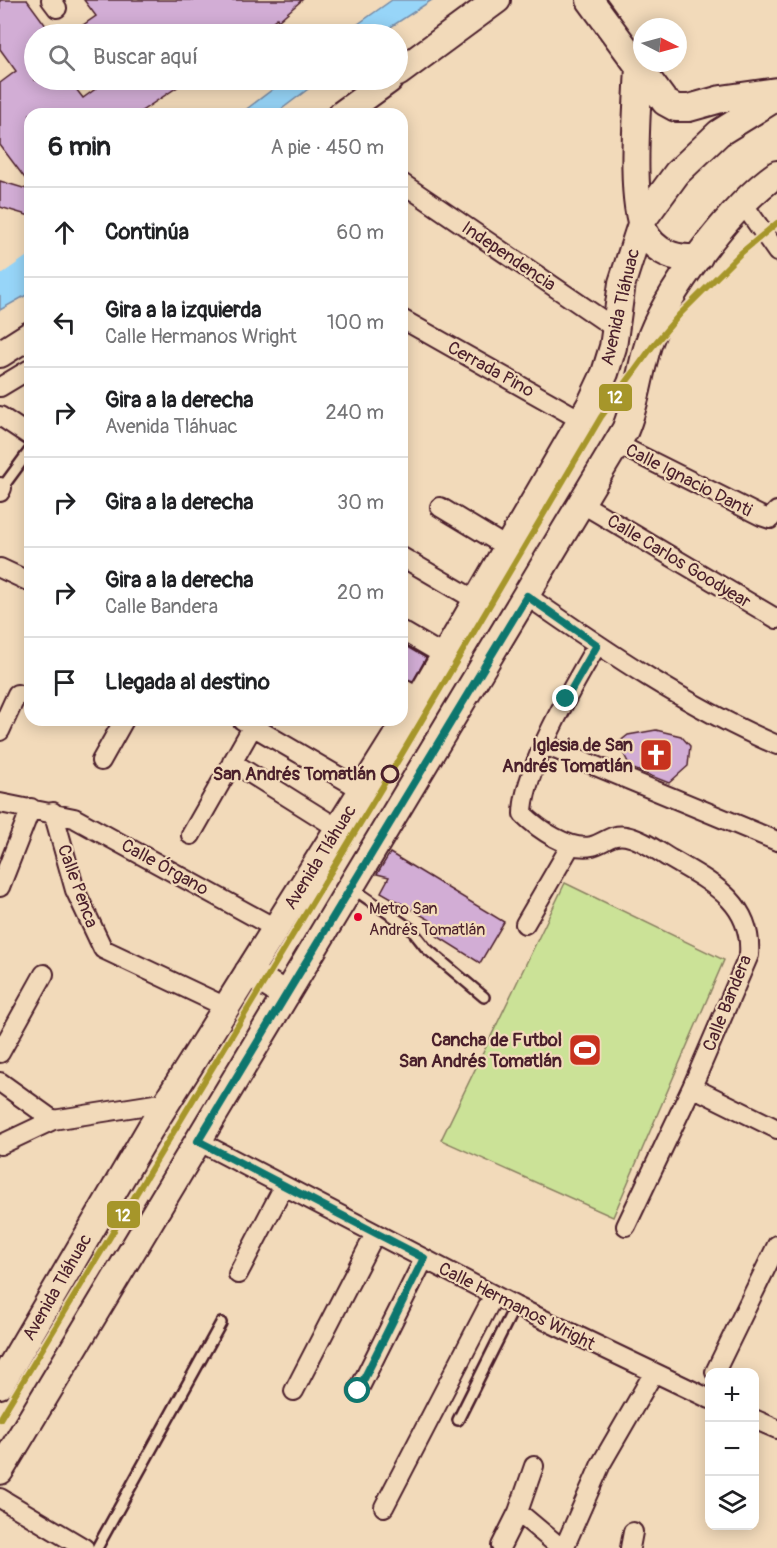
<!DOCTYPE html>
<html lang="es">
<meta charset="utf-8">
<style>
:root{--surface:#fff;--page:#f2f2f2;--text:#202124;--muted:#757577;--line:#e0e0e0}
body{margin:0;font-family:Pangolin,sans-serif;background:var(--page);color:var(--text)}
.controls{position:absolute;right:18px;bottom:18px;display:grid;overflow:hidden;border-radius:12px;box-shadow:0 3px 15px #0003}
.controls button{width:54px;height:54px;display:grid;place-items:center;padding:0;border:0;border-bottom:2px solid var(--line);background:var(--surface);color:var(--text);font:30px sans-serif}
.compass{position:absolute;left:633px;top:18px;width:54px;height:54px;border-radius:50%;background:var(--surface);box-shadow:0 3px 15px #0003;rotate:96deg}
.stop{position:absolute;width:18px;height:18px;margin:-14px;border:4px solid #0f766e;border-radius:50%;background:#fff}
.stop.end{background:#0f766e;border-color:#fff;box-shadow:0 2px 6px #0008}
.list{margin:0;padding:0;list-style:none}
h2{display:flex;justify-content:space-between;align-items:center;height:78px;margin:0;padding:0 24px;font-size:26px}
h2 small{font-size:20px;font-weight:400;color:var(--muted)}
.list li{display:grid;grid-template-columns:39px 1fr auto;gap:18px;align-items:center;box-sizing:border-box;height:90px;padding:0 24px;border-top:2px solid var(--line)}
.list b{display:block;font-size:22px;white-space:nowrap}
.list p{margin:0;font-size:20px;white-space:nowrap;color:var(--muted)}
.list em{font-size:20px;font-style:normal;color:var(--muted)}
.icon{flex:none;width:33px;height:33px;fill:none;stroke:currentColor;stroke-width:2;stroke-linecap:round;stroke-linejoin:round}
.map{position:relative;flex:none;width:777px;height:1548px;overflow:hidden}
.search{position:absolute;background:var(--surface);box-shadow:0 3px 15px #0003;left:24px;top:24px;width:384px;height:66px;display:flex;align-items:center;gap:15px;box-sizing:border-box;padding:0 21px;border-radius:33px;color:var(--muted);font-size:22px}
.panel{position:absolute;background:var(--surface);box-shadow:0 3px 15px #0003;left:24px;top:108px;width:384px;height:618px;border-radius:18px}
.map>svg:first-child{display:block}
.pitch{fill:#cbe297;stroke:#8a8061;stroke-width:1.5}
.water{fill:#97d5f8;stroke:#788ca6;stroke-width:1.5}
.lines{fill:none;stroke-linecap:round;stroke-linejoin:round}
.canal{stroke:#97d5f8;stroke-width:18}
.building{fill:#d2add5;stroke:#4a1f2b;stroke-width:1.5}
.lane-casing{stroke:#4a1f2b;stroke-width:14}
.street-casing{stroke:#4a1f2b;stroke-width:22}
.secondary-casing{stroke:#4a1f2b;stroke-width:30}
.lane{stroke:#f2daba;stroke-width:9}
.street{stroke:#f2daba;stroke-width:18}
.secondary{stroke:#f2daba;stroke-width:26}
.metro-1-casing{stroke:#f2daba;stroke-width:10}
.metro-1{stroke:#a6962a;stroke-width:6}
.route{stroke:#0f766e;stroke-width:8}
.stop-dot{fill:#f2daba;stroke:#4a1f2b;stroke-width:3}
.bus-dot{fill:#e4002b;stroke:#f2daba;stroke-width:2}
.labels{text-anchor:middle;stroke-width:4.5;stroke-linejoin:round;paint-order:stroke}
.bus-label{font-size:16px;fill:#4a1f2b;stroke:#f2daba;text-anchor:start}
.street-label{font-size:18px;fill:#4a1f2b;stroke:#f2daba}
.poi-label{font-size:18px;font-weight:bold;fill:#4a1f2b;stroke:#f2daba;text-anchor:end}
.stop-label{font-size:18px;font-weight:bold;fill:#4a1f2b;stroke:#f2daba;text-anchor:end}
.line-badge{stroke:#f2daba;stroke-width:2}
.badge-label{font-size:16px;text-anchor:middle;font-weight:bold;fill:#fff}
</style>
<div class="map">
<svg width="777" height="1548" viewBox="0 0 777 1548">
<rect width="100%" height="100%" fill="#f2daba"/>
<filter id="ink" filterUnits="userSpaceOnUse"><feTurbulence type="fractalNoise" baseFrequency=".0167" numOctaves="2"/><feDisplacementMap in="SourceGraphic" scale="12" xChannelSelector="R" yChannelSelector="G"/><feConvolveMatrix kernelMatrix="1 2 1 2 8 2 1 2 1" color-interpolation-filters="sRGB"/></filter>
<g filter="url(#ink)">
<path class="pitch" d="M 565,883 L 724,960 L 613,1217 L 441,1140 Z"/>
<path class="water" d="M 392,0 L 432,0 L 380,34 L 344,34 Z
M 285,80 L 320,80 L 275,114 L 240,114 Z
M 30,267 L 30,293 L 0,310 L 0,284 Z"/>
<g class="lines">
<path class="canal" d="M 0,286 L 30,265"/>
</g>
<path class="building" d="M 0,0 L 27,0 L 52,34 L 34,34 L 34,80 L 69,80 L 83,98 L 108,80 L 188,80 L 137,114 L 30,114 L 30,185 L 0,145 L 0,83 L 16,71 L 0,49 Z
M 84,0 L 302,0 L 278,21 L 277,18 L 256,34 L 70,34 L 96,16 Z
M 0,181 L 30,190 L 30,216 L 0,207 Z
M 402,644 L 426,658 L 413,681 L 402,677 Z
M 656,730 L 681,736 L 690,746 L 688,766 L 669,783 L 631,768 L 618,743 L 628,735 Z
M 390,853 L 504,922 L 480,963 L 437,936 L 430,920 L 381,892 L 389,877 L 377,874 Z"/>
<g class="lines">
<defs>
<path id="lane" d="M 2,488 L 30,450
M 352,888 L 411,929 L 426,948 L 484,997
M 458,1420 L 515,1306
M 97,1548 L 221,1323"/>
<path id="street" d="M 51,0 L 57,8
M 402,183 L 616,329
M 744,205 L 777,252
M 402,319 L 581,420
M 0,387 L 30,369
M 0,416 L 30,436
M 617,444 L 761,516 L 770,519 L 777,511
M 0,487 L 2,488 L 0,492
M 581,503 L 777,619
M 440,507 L 508,548
M 402,557 L 477,601
M 0,568 L 30,582
M 527,596 C 606,651 688,707 777,745
M 402,631 L 445,656
M 597,645 C 574,684 523,771 523,814 C 538,829 569,851 592,846 C 604,843 612,833 626,836 C 642,839 657,851 671,859 C 710,882 753,902 749,955 L 692,1087 L 626,1226
M 402,688 L 420,698
M 242,720 L 362,790
M 0,731 L 17,694
M 545,745 L 777,841
M 101,761 L 124,720
M 232,762 L 339,829
M 0,803 L 74,818 L 275,928
M 53,812 L 75,890 L 103,949 L 226,1007
M 191,835 L 253,726
M 0,887 L 31,808
M 525,924 L 571,845
M 0,1053 L 44,974
M 0,1082 L 53,1120
M 692,1087 L 777,1129
M 198,1141 L 515,1306 L 710,1399
M 0,1145 L 53,1120 L 167,1102
M 238,1274 L 284,1186
M 715,1372 L 777,1245
M 294,1391 L 375,1234
M 358,1391 L 424,1259
M 754,1419 L 777,1429
M 0,1498 L 84,1548
M 384,1507 L 494,1295
M 518,1512 L 561,1548
M 501,1546 L 518,1512 L 534,1466
M 564,1548 L 601,1464 L 653,1374
M 630,1548 L 633,1532"/>
<path id="secondary" d="M 590,0 L 665,102 L 676,108 L 689,108 L 721,99 L 777,91
M 639,63 C 638,105 629,195 644,231 C 654,252 677,261 699,257
M 398,73 L 497,0
M 342,114 L 389,80
M 0,354 L 30,335
M 248,972 L 286,995
M 0,1385 L 150,1129 L 420,698 L 590,405 L 605,373 L 613,347 L 622,283 L 642,221 L 677,173 L 719,133 L 777,97
M 0,1471 L 625,430 C 637,402 639,373 648,345 C 665,293 732,205 777,174"/>
</defs>
<use href="#lane" class="lane-casing"/>
<use href="#street" class="street-casing"/>
<use href="#secondary" class="secondary-casing"/>
<use href="#lane" class="lane"/>
<use href="#street" class="street"/>
<use href="#secondary" class="secondary"/>
<defs>
<path id="metro-1" d="M 0,1419 L 390,774 L 601,417 L 652,347 L 680,314 L 741,253 L 777,223"/>
</defs>
<use href="#metro-1" class="metro-1-casing"/>
<use href="#metro-1" class="metro-1"/>
</g>
</g>
<g class="lines" filter="url(#ink)">
<path class="route" d="M 358,1391 L 424,1258 L 198,1141 L 527,596 L 597,645 L 566,699"/>
</g>
<defs>
<symbol id="church-square" viewBox="-11 -11 22 22"><rect x="-9" y="-9" width="18" height="18" rx="4" fill="#c8321e" stroke="#f2daba"/><path d="M-1.2-6h2.4v3.5h3.3v2.4h-3.3V6h-2.4V-.1h-3.3v-2.4h3.3Z" fill="#fff"/></symbol>
<symbol id="stadium-square" viewBox="-11 -11 22 22"><rect x="-9" y="-9" width="18" height="18" rx="4" fill="#c8321e" stroke="#f2daba"/><path d="M0-5a6.5 5 0 1 0 0 10a6.5 5 0 1 0 0-10ZM-3.5-1.8h7v3.6h-7Z" fill="#fff"/></symbol>
</defs>
<g fill-rule="evenodd">
<use href="#church-square" x="637" y="736" width="38" height="38"/>
<use href="#stadium-square" x="566" y="1031" width="38" height="38"/>
</g>
<circle class="stop-dot" cx="390" cy="774" r="8"/>
<circle class="bus-dot" cx="358" cy="917" r="5"/>
<g class="labels">
<g class="bus-label">
<text x="369" y="914">Metro San<tspan x="369" dy="21">Andrés Tomatlán</tspan></text>
</g>
<g class="street-label">
<text transform="translate(509 256) rotate(34)" y="6">Independencia</text>
<text transform="translate(620 307) rotate(-77)" y="6">Avenida Tláhuac</text>
<text transform="translate(491 369) rotate(29)" y="6">Cerrada Pino</text>
<text transform="translate(689 480) rotate(27)" y="6">Calle Ignacio Danti</text>
<text transform="translate(679 561) rotate(31)" y="6">Calle Carlos Goodyear</text>
<text transform="translate(320 857) rotate(-58)" y="6">Avenida Tláhuac</text>
<text transform="translate(165 867) rotate(29)" y="6">Calle Órgano</text>
<text transform="translate(78 886) rotate(70)" y="6">Calle Penca</text>
<text transform="translate(727 1003) rotate(-68)" y="6">Calle Bandera</text>
<text transform="translate(57 1287) rotate(-60)" y="6">Avenida Tláhuac</text>
<text transform="translate(517 1306) rotate(27)" y="6">Calle Hermanos Wright</text>
</g>
<g class="poi-label">
<text x="633" y="751">Iglesia de San<tspan x="633" dy="21">Andrés Tomatlán</tspan></text>
<text x="562" y="1046">Cancha de Futbol<tspan x="562" dy="21">San Andrés Tomatlán</tspan></text>
</g>
<g class="stop-label">
<text x="376" y="780">San Andrés Tomatlán</text>
</g>
</g>
<g class="line-badge">
<rect x="598" y="383" width="35" height="29" rx="6" fill="#a6962a"/>
<rect x="106" y="1200" width="35" height="29" rx="6" fill="#a6962a"/>
</g>
<g class="badge-label">
<text x="615" y="403">12</text>
<text x="123" y="1221">12</text>
</g>
</svg>
<div class="controls">
<button>+</button>
<button>−</button>
<button><svg class="icon" aria-label="layers" viewBox="0 0 24 24"><path d="M12 4l9 5-9 5-9-5zM3 14l9 5 9-5"/></svg></button>
</div>
<svg class="compass" viewBox="-18 -18 36 36"><path d="M0-13l5 13h-10z" fill="#e53935"/><path d="M0 13l5-13h-10z" fill="#757577"/></svg>
<div class="stop" style="left:358px;top:1391px"></div>
<div class="stop end" style="left:566px;top:699px"></div>
<div class="search"><svg class="icon" aria-label="search" viewBox="0 0 24 24"><circle cx="10" cy="10" r="6"/><path d="M15 15l6 6"/></svg>Buscar aquí</div>
<section class="panel">
<h2>6 min<small>A pie · 450 m</small></h2>
<ul class="list">
<li><svg class="icon" aria-label="ahead" viewBox="0 0 24 24"><path d="M12 20V5M6 11l6-6 6 6"/></svg><div><b>Continúa</b></div><em>60 m</em></li>
<li><svg class="icon" aria-label="left" viewBox="0 0 24 24"><path d="M17 20v-9H6M10 6l-5 5 5 5"/></svg><div><b>Gira a la izquierda</b><p>Calle Hermanos Wright</p></div><em>100 m</em></li>
<li><svg class="icon" aria-label="right" viewBox="0 0 24 24"><path d="M7 20v-9h11M14 6l5 5-5 5"/></svg><div><b>Gira a la derecha</b><p>Avenida Tláhuac</p></div><em>240 m</em></li>
<li><svg class="icon" aria-label="right" viewBox="0 0 24 24"><path d="M7 20v-9h11M14 6l5 5-5 5"/></svg><div><b>Gira a la derecha</b></div><em>30 m</em></li>
<li><svg class="icon" aria-label="right" viewBox="0 0 24 24"><path d="M7 20v-9h11M14 6l5 5-5 5"/></svg><div><b>Gira a la derecha</b><p>Calle Bandera</p></div><em>20 m</em></li>
<li><svg class="icon" aria-label="arrive" viewBox="0 0 24 24"><path d="M6 21V4h12l-3 4 3 4H6"/></svg><div><b>Llegada al destino</b></div></li>
</ul>
</section>
</div>
